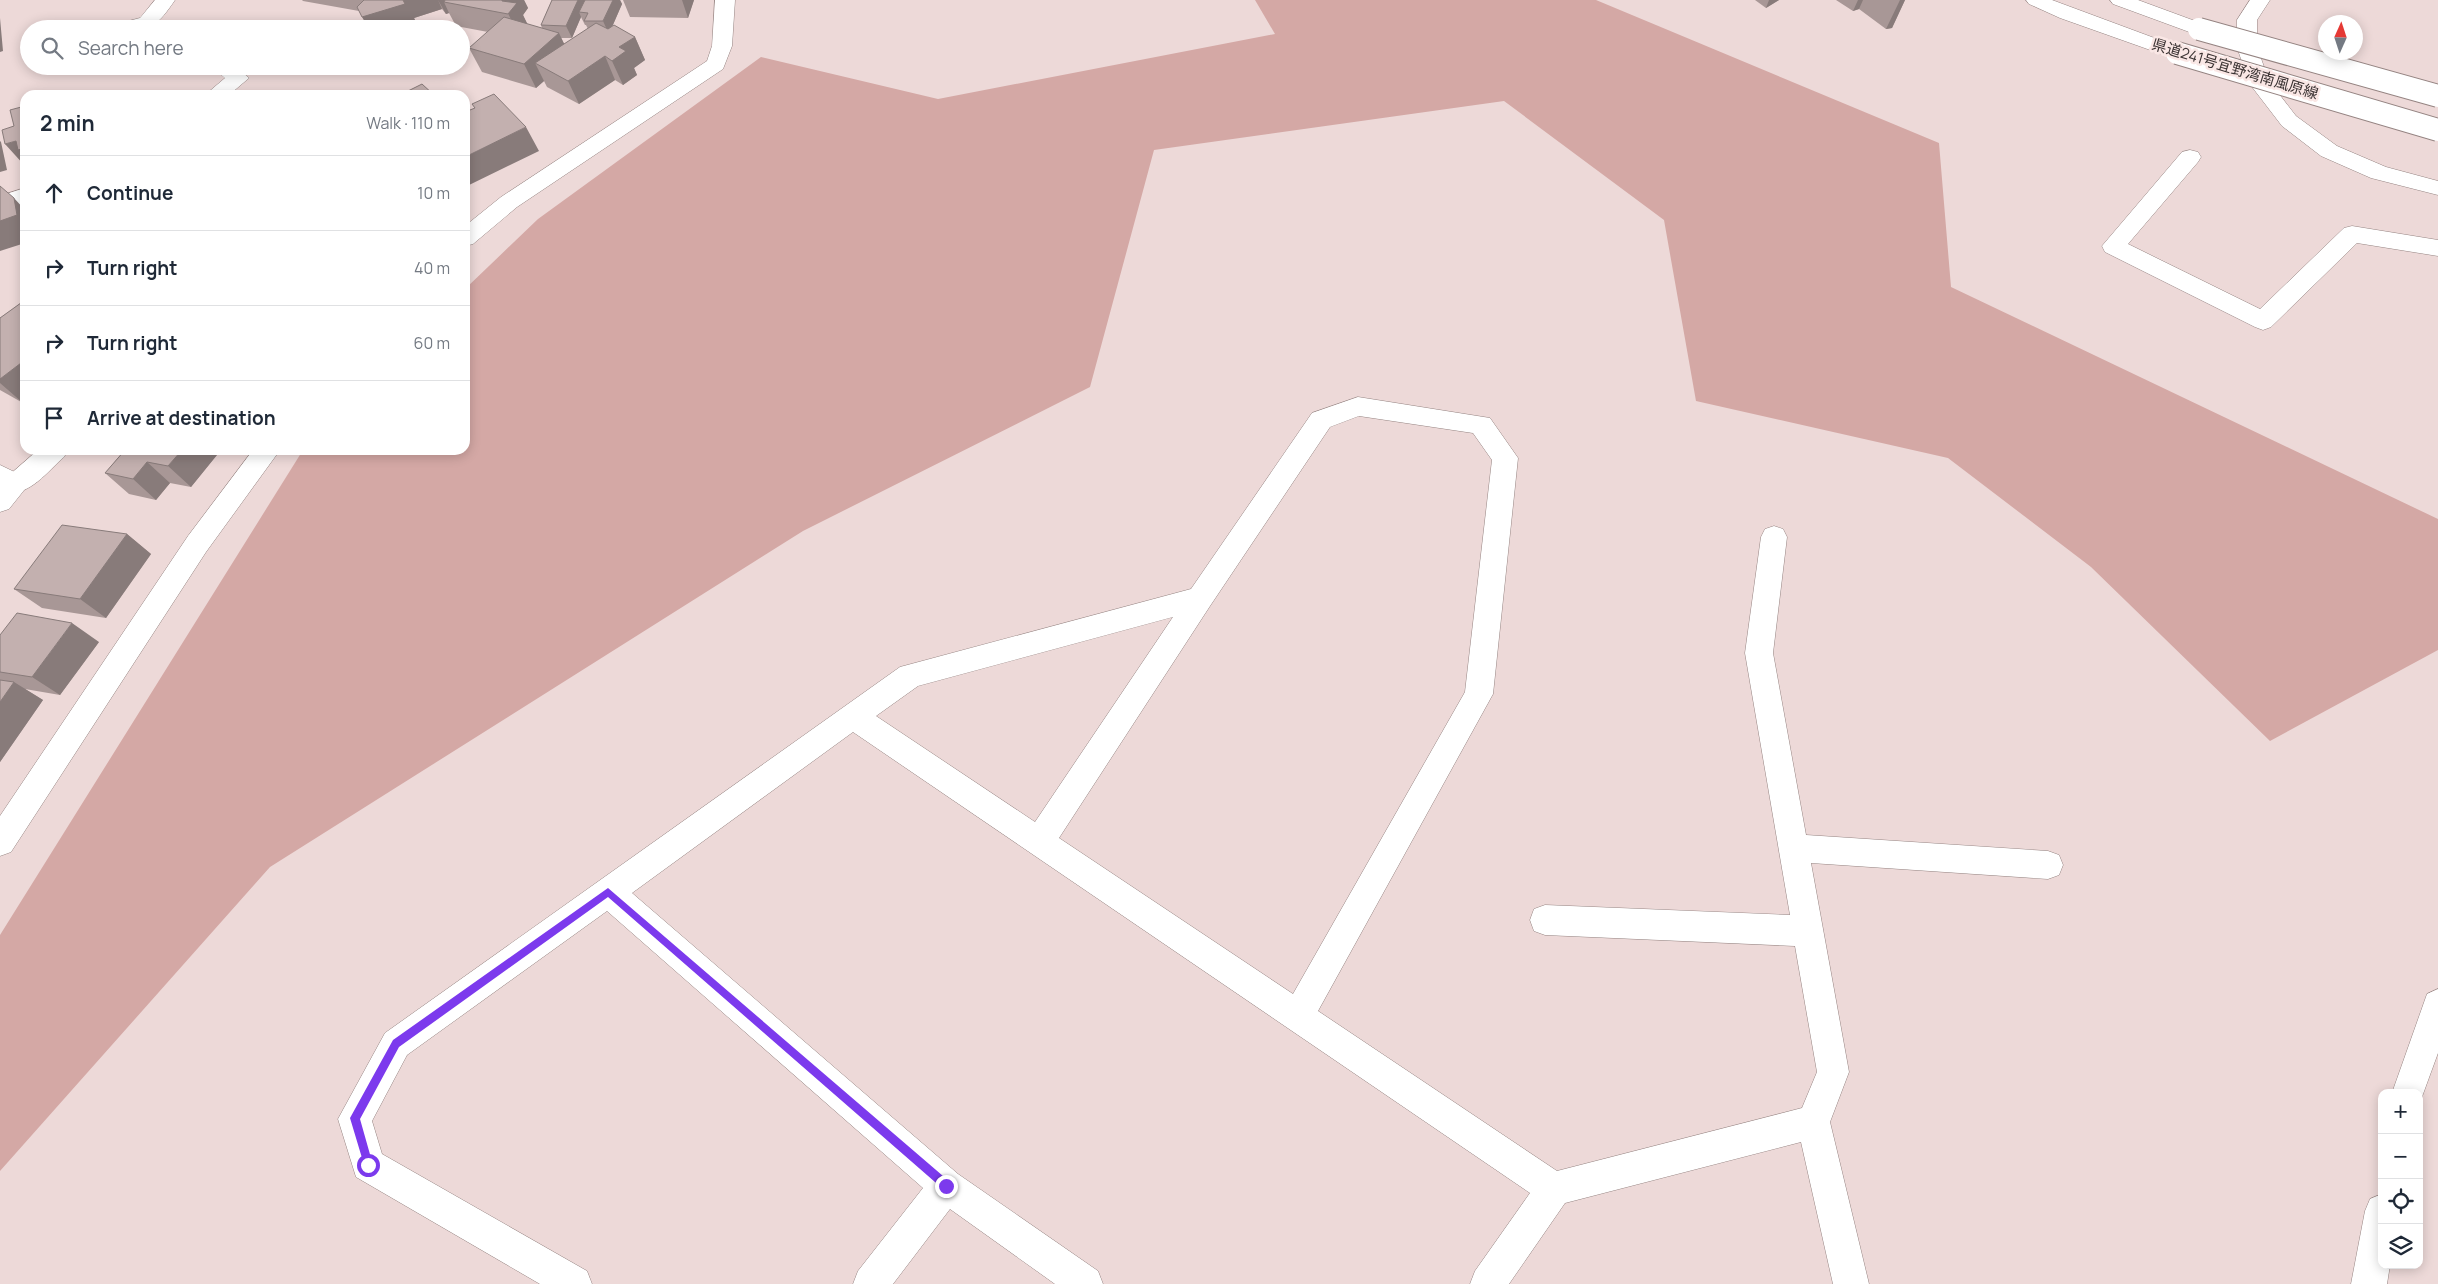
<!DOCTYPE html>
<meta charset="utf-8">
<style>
:root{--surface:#fff;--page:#f6f6f7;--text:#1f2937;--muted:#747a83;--line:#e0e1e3}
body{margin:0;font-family:Manrope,"Noto Sans JP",sans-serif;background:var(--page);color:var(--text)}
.controls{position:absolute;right:15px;bottom:15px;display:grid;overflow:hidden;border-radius:10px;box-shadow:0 2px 12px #0003}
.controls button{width:45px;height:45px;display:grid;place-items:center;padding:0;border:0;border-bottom:1px solid var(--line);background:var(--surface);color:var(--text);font:25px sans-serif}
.compass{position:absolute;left:2318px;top:15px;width:45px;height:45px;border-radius:50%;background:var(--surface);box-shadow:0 2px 12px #0003;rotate:3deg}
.stop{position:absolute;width:15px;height:15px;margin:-11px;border:4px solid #7c3aed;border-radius:50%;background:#fff}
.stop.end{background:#7c3aed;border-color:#fff;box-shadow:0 1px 5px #0008}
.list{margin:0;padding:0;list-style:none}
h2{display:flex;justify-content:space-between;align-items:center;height:65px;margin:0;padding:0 20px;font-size:21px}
h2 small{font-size:16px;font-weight:400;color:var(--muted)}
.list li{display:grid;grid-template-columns:32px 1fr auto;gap:15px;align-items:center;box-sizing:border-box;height:75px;padding:0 20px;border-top:1px solid var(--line)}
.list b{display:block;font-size:19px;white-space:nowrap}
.list em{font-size:16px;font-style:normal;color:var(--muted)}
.icon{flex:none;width:28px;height:28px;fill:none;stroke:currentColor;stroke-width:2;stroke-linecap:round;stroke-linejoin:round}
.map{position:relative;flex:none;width:2438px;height:1284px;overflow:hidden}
.search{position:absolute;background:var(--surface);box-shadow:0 2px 12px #0003;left:20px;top:20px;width:450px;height:55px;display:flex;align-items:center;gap:12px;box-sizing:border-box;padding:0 18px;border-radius:28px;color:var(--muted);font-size:19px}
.panel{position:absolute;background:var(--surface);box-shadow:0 2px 12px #0003;left:20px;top:90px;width:450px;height:365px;border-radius:15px}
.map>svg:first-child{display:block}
.green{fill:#d4a8a5}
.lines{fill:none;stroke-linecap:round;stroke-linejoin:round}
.service-casing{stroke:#958482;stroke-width:1}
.minor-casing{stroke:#958482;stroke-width:1}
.secondary-casing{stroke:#958482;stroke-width:1}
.service{fill:#fff;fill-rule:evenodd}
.minor{fill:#fff;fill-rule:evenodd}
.secondary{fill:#fff;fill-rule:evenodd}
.secondary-bridge-casing{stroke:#958482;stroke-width:24;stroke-linecap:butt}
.secondary-bridge{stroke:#fff;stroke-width:22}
.wall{fill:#a89796;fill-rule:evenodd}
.shaded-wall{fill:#887b7a}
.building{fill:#c3b0af;stroke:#887b7a}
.route{fill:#7c3aed}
.labels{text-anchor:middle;stroke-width:5;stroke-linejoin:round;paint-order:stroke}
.far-street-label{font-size:15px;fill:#3b3333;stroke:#fae7e5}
</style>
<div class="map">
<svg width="2438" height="1284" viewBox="0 0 2438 1284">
<rect width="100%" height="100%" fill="#edd9d8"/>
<path class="green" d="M 1255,0 L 1596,0 L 1939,143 L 1951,287 L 2438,519 L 2438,650 L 2270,741 L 2091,567 L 1948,458 L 1696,401 L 1664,220 L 1504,101 L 1154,150 L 1090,387 L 803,531 L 270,867 L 0,1171 L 0,935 L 303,450 L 465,450 L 465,289 L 538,219 L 761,57 L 938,99 L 1275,34 Z"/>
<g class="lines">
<defs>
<path id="service" d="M 25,188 L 25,204 L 0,212 L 0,196 Z
M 38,450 L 68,450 L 64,457 C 49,470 28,498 7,491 L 3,484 L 7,477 Z"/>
<path id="minor" d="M 155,0 L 175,0 C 152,34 148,29 110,29 L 113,25 L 140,18 Z
M 715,0 L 735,0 L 732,46 L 723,69 L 517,207 L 473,244 L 465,246 L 465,226 L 501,197 L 707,61 L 712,46 Z
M 2250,0 L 2270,0 L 2257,20 L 2257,47 L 2269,81 L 2296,116 L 2337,146 L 2386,167 L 2438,181 L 2438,195 L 2371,178 L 2321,156 L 2282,126 L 2249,83 L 2237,47 L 2237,20 Z
M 210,66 L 235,66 L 249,78 L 229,95 L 205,95 L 225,78 Z
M 2190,150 L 2198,152 L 2201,157 L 2198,162 L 2128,244 L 2260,309 L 2344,228 L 2352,226 L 2438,240 L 2438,256 L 2357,243 L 2271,327 L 2263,330 L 2255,327 L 2105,252 L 2102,246 L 2182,152 Z
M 1358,397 L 1490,418 L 1518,458 L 1493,694 L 1318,1011 L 1557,1171 L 1802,1108 L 1817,1072 L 1795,946 L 1545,935 L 1534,931 L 1530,920 L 1534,909 L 1545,905 L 1790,915 L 1745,653 L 1761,537 L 1765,529 L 1774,526 L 1783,529 L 1787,537 L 1773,653 L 1806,835 L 2048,851 L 2059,855 L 2063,865 L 2059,875 L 2048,879 L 1811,863 L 1849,1072 L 1830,1122 L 1869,1284 L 1833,1284 L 1801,1142 L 1565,1203 L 1509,1284 L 1470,1284 L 1475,1271 L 1530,1193 L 853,732 L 632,893 L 958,1174 L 1098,1271 L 1103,1284 L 1055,1284 L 950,1209 L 893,1284 L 853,1284 L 858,1271 L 923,1188 L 607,911 L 407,1055 L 372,1121 L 382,1154 L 587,1271 L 592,1284 L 540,1284 L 356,1177 L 338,1119 L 385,1033 L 900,667 L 1191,589 L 1312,413 ZM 1359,416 L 1473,433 L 1492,460 L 1465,692 L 1293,994 L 1059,838 L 1210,606 L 1330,427 ZM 1173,617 L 1035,822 L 876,716 L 918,686 Z
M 253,450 L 280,450 L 206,552 L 11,852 L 0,856 L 0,816 L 188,536 Z
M 0,465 L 25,477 L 29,484 L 9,509 L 0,512 Z
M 2438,989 L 2438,1053 L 2419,1105 L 2419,1093 L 2392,1093 L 2427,994 Z
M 2382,1194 L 2382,1265 L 2390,1265 L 2387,1284 L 2351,1284 L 2365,1211 L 2370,1199 Z"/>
<path id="secondary" d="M 2026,0 L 2052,0 L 2184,49 L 2187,53 L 2184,57 L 2177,59 L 2170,57 L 2060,18 L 2029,4 Z
M 2110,0 L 2138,0 L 2206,25 L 2209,29 L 2206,33 L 2199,35 L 2192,33 L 2113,4 Z"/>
</defs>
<use href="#service" class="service-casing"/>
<use href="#minor" class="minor-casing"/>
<use href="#secondary" class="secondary-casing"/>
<use href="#service" class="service"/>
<use href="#minor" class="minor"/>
<use href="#secondary" class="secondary"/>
<defs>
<path id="secondary-bridge" d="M 2199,29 L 2438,96
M 2177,53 L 2438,130"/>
</defs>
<use href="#secondary-bridge" class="secondary-bridge-casing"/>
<use href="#secondary-bridge" class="secondary-bridge"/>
</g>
<path class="wall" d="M 302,0 L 524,0 L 528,8 L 523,15 L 527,24 L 542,28 L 541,25 L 552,0 L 620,0 L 622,4 L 612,27 L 635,37 L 645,60 L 634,68 L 637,75 L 623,85 L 615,80 L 579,104 L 547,87 L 544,81 L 536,88 L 482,72 L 469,48 L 488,32 L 456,26 L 449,13 L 446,14 L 442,9 L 414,18 L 419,28 L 359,11 L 303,1 ZM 581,17 L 585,25 L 586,25 L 588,29 L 564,44 L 561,38 L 572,38 Z
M 623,0 L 694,0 L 688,18 L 630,17 Z
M 1755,0 L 1779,0 L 1766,8 Z
M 1836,0 L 1905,0 L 1892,28 L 1886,29 L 1859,9 L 1853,11 Z
M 25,300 L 25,401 L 23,403 L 0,390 L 0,318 Z
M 125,450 L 221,450 L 191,487 L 170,483 L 156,500 L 129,494 L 105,473 Z
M 127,534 L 151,554 L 106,618 L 42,608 L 14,589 Z
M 99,642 L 60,695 L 25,689 L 43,700 L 0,762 L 0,672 Z"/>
<path class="shaded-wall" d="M 403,0 L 438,0 L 442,9 L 414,18 L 419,28 L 417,29 L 369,29 L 362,17 Z
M 438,0 L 461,0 L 444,2 L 449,13 L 446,14 Z
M 502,0 L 524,0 L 528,8 L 523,15 L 529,27 L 520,38 L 502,1 Z
M 578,0 L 588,0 L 579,12 L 581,17 L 572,38 L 566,26 Z
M 613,0 L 620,0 L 622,4 L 609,34 L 603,21 Z
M 682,0 L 694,0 L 688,18 Z
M 1769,0 L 1779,0 L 1766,8 Z
M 1858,0 L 1863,0 L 1859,9 L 1853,11 Z
M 1900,0 L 1905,0 L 1892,28 L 1886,29 Z
M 0,18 L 3,51 L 0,52 Z
M 559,33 L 570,56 L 535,63 L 544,81 L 536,88 L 524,64 Z
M 635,37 L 645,60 L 634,68 L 637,75 L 623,85 L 612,61 L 619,47 Z
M 605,56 L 615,80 L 579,104 L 568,81 Z
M 526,127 L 539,151 L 465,187 L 465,157 Z
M 0,141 L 1,142 L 7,170 L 0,172 Z
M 16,141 L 25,148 L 25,166 L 5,144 Z
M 14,198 L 25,210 L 25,243 L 0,251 L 0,221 Z
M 25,360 L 25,401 L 23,403 L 0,383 L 0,379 Z
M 182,450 L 221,450 L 191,487 L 168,466 Z
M 147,462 L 170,483 L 156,500 L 133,479 Z
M 127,534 L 151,554 L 106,618 L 80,599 Z
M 72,623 L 99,642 L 60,695 L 32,677 Z
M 14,682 L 43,700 L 0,762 L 0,702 Z"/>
<path class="building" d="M 364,0 L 403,0 L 405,4 L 362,17 L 357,7 Z
M 445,0 L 502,0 L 502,1 L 517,3 L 508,14 L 444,2 Z
M 552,0 L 578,0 L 566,26 L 541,25 Z
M 585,0 L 613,0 L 603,21 L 584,21 L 588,13 L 579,12 Z
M 504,17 L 559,33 L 524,64 L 469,48 Z
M 596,23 L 608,29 L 614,25 L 635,37 L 619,47 L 626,51 L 612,61 L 605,56 L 568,81 L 535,63 Z
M 422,84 L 434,95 L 400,95 Z
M 494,94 L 526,127 L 465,157 L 465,112 L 475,108 L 472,104 Z
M 25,106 L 25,148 L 18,150 L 16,141 L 5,144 L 2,130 L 14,126 L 10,110 Z
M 0,186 L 14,198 L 17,215 L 0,221 Z
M 25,300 L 25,360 L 0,379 L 0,318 Z
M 125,450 L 182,450 L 168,466 L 147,462 L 133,479 L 105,473 Z
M 62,525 L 127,534 L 80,599 L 14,589 Z
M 17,613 L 72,623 L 32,677 L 0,672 L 0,635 Z
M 0,680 L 14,682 L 0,702 Z"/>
<path class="route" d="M 608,888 L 950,1182 L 950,1189 L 943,1189 L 608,897 L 399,1047 L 360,1119 L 373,1165 L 372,1168 L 365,1168 L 350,1118 L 393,1040 Z"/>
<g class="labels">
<g class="far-street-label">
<text transform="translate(2235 69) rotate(17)" y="5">県道241号宜野湾南風原線</text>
</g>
</g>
</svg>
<div class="controls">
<button>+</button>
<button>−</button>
<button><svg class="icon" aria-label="locate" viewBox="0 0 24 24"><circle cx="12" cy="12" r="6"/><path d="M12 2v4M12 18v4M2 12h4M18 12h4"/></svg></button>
<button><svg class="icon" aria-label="layers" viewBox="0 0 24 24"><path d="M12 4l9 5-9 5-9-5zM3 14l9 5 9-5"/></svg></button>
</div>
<svg class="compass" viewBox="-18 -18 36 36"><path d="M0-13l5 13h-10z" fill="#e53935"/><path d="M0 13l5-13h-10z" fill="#747a83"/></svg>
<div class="stop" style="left:368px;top:1165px"></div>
<div class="stop end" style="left:946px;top:1186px"></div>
<div class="search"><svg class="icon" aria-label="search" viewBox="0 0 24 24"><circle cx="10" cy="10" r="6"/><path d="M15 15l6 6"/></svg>Search here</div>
<section class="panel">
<h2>2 min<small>Walk · 110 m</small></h2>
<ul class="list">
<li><svg class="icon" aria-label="ahead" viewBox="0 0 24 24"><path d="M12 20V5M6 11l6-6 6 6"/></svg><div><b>Continue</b></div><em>10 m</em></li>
<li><svg class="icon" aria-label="right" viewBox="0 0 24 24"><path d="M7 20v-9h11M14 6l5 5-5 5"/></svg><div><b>Turn right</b></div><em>40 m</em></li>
<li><svg class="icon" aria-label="right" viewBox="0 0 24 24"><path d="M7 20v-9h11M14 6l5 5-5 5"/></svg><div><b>Turn right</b></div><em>60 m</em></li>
<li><svg class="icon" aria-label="arrive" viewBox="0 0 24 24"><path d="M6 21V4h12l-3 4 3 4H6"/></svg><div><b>Arrive at destination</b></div></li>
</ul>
</section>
</div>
